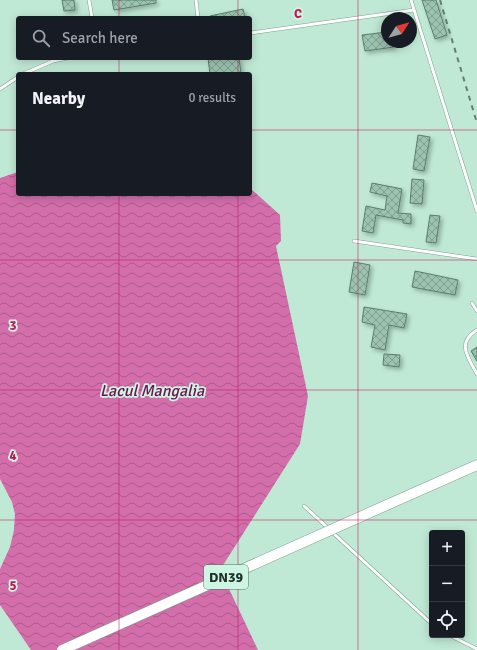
<!DOCTYPE html>
<meta charset="utf-8">
<style>
:root{--surface:#171b24;--page:#20242c;--text:#f1f3f6;--muted:#9ea1a6;--line:#363941}
body{margin:0;font-family:Signika,sans-serif;background:var(--page);color:var(--text)}
.controls{position:absolute;right:12px;bottom:12px;display:grid;overflow:hidden;border-radius:4px;box-shadow:0 2px 10px #0003}
.controls button{width:36px;height:36px;display:grid;place-items:center;padding:0;border:0;border-bottom:1px solid var(--line);background:var(--surface);color:var(--text);font:20px sans-serif}
.compass{position:absolute;left:381px;top:12px;width:36px;height:36px;border-radius:50%;background:var(--surface);box-shadow:0 2px 10px #0003;rotate:54deg}
.list{margin:0;padding:0;list-style:none}
h2{display:flex;justify-content:space-between;align-items:center;height:52px;margin:0;padding:0 16px;font-size:17px}
h2 small{font-size:13px;font-weight:400;color:var(--muted)}
.icon{flex:none;width:22px;height:22px;fill:none;stroke:currentColor;stroke-width:2;stroke-linecap:round;stroke-linejoin:round}
.map{position:relative;flex:none;width:477px;height:650px;overflow:hidden}
.search{position:absolute;background:var(--surface);box-shadow:0 2px 10px #0003;left:16px;top:16px;width:236px;height:44px;display:flex;align-items:center;gap:10px;box-sizing:border-box;padding:0 14px;border-radius:4px;color:var(--muted);font-size:15px}
.panel{position:absolute;background:var(--surface);box-shadow:0 2px 10px #0003;left:16px;top:72px;width:236px;height:124px;border-radius:4px}
.map>svg:first-child{display:block}
.water{fill:url(#water-waves)}
.building{fill:url(#building-cross-hatch);stroke:#587e6c;filter:url(#shadow)}
.lines{fill:none;stroke-linecap:round;stroke-linejoin:round}
.lane-casing{stroke:#7ba290;stroke-width:4}
.highway-casing{stroke:#7ba290;stroke-width:11}
.lane{stroke:#fff;stroke-width:3}
.highway{stroke:#fff;stroke-width:10}
.rail{stroke:#647f72;stroke-width:2;stroke-dasharray:5 5;stroke-linecap:butt}
.highway-bridge-casing{stroke:#7ba290;stroke-width:11;stroke-linecap:butt}
.highway-bridge{stroke:#fff;stroke-width:10}
.grid{fill:none;stroke:#c2185b;stroke-width:1;stroke-opacity:0.55}
.labels{text-anchor:middle;stroke-width:3.5;stroke-linejoin:round;paint-order:stroke}
.shield{fill:#cdf6e2;stroke:#556c60;stroke-width:1}
.shield-label{font-size:14px;font-weight:bold;fill:#213129}
.water-label{font-size:16px;font-style:italic;fill:#6e1150;stroke:#cdf6e2}
.grid-label{font-size:13px;text-anchor:middle;font-weight:bold;fill:#c2185b;stroke:#cdf6e2;stroke-width:3.5;stroke-linejoin:round;paint-order:stroke}
</style>
<div class="map">
<svg width="477" height="650" viewBox="0 0 477 650">
<defs>
<pattern id="water-waves" width="16" height="10" patternUnits="userSpaceOnUse"><rect width="16" height="10" fill="#d36eab"/><path d="M0 5q4-4 8 0t8 0" fill="none" stroke="#ab5b8b"/></pattern>
<pattern id="building-cross-hatch" width="8" height="8" patternUnits="userSpaceOnUse"><rect width="8" height="8" fill="#9cc3b0"/><path d="M0 0l8 8M0 8l8-8" fill="none" stroke="#7f9f8f"/></pattern>
<filter id="shadow"><feDropShadow dx="2.5" dy="2.5" stdDeviation="2" flood-color="#0004"/></filter>
</defs>
<rect width="100%" height="100%" fill="#c0e9d5"/>
<path class="water" d="M 18,172 L 18,194 L 250,194 L 250,188 L 280,215 L 281,241 L 276,246 L 308,396 L 300,444 L 220,570 L 258,650 L 31,650 L 0,605 L 0,569 L 10,547 L 14,530 L 15,514 L 12,502 L 0,479 L 0,178 Z"/>
<path class="building" d="M 62,0 L 74,0 L 75,10 L 64,11 Z
M 112,0 L 156,0 L 156,3 L 114,10 Z
M 422,0 L 436,0 L 447,35 L 435,39 Z
M 243,9 L 245,18 L 210,18 L 210,16 Z
M 387,32 L 387,42 L 393,42 L 394,47 L 365,51 L 362,35 Z
M 208,58 L 239,58 L 241,73 L 210,74 Z
M 418,135 L 430,137 L 424,171 L 413,169 Z
M 412,179 L 424,180 L 422,204 L 410,203 Z
M 372,183 L 402,189 L 398,213 L 411,214 L 411,224 L 403,223 L 403,220 L 376,215 L 373,233 L 362,231 L 366,206 L 385,210 L 387,196 L 370,192 Z
M 430,215 L 440,216 L 436,243 L 426,242 Z
M 354,262 L 370,265 L 365,295 L 349,292 Z
M 415,271 L 458,280 L 455,295 L 412,287 Z
M 364,307 L 407,314 L 404,328 L 389,325 L 385,350 L 371,347 L 375,325 L 362,322 Z
M 477,347 L 477,361 L 471,351 Z
M 384,354 L 400,355 L 399,367 L 383,365 Z"/>
<g class="lines">
<defs>
<path id="lane" d="M 89,0 L 92,18
M 196,0 L 198,18
M 411,0 L 477,211
M 250,33 L 414,10
M 23,74 L 53,61 L 68,58
M 0,89 L 18,77
M 354,241 L 477,259
M 472,303 L 477,311
M 477,330 C 456,343 468,357 477,374
M 304,506 L 328,528
M 332,532 L 432,624
M 449,635 L 477,649"/>
<path id="highway" d="M 389,504 L 477,465"/>
</defs>
<use href="#lane" class="lane-casing"/>
<use href="#highway" class="highway-casing"/>
<use href="#lane" class="lane"/>
<use href="#highway" class="highway"/>
<path class="rail" d="M 440,0 L 477,123"/>
<defs>
<path id="highway-bridge" d="M 62,650 L 389,504"/>
</defs>
<use href="#highway-bridge" class="highway-bridge-casing"/>
<use href="#highway-bridge" class="highway-bridge"/>
</g>
<path class="grid" d="M 119,0 L 119,18M 238,0 L 238,18M 358,0 L 358,650M 119,58 L 119,74M 238,58 L 238,74M 0,130 L 18,130M 250,130 L 477,130M 119,194 L 119,650M 238,194 L 238,650M 0,260 L 477,260M 0,390 L 477,390M 0,520 L 477,520"/>
<g class="labels">
<rect class="shield" x="204" y="565" width="44" height="24" rx="3"/>
<g class="shield-label">
<text x="226" y="582">DN39</text>
</g>
<g class="water-label">
<text x="152" y="396">Lacul Mangalia</text>
</g>
</g>
<g class="grid-label">
<text x="298" y="18">C</text>
<text x="13" y="330">3</text>
<text x="13" y="460">4</text>
<text x="13" y="590">5</text>
</g>
</svg>
<div class="controls">
<button>+</button>
<button>−</button>
<button><svg class="icon" aria-label="locate" viewBox="0 0 24 24"><circle cx="12" cy="12" r="6"/><path d="M12 2v4M12 18v4M2 12h4M18 12h4"/></svg></button>
</div>
<svg class="compass" viewBox="-18 -18 36 36"><path d="M0-13l5 13h-10z" fill="#e53935"/><path d="M0 13l5-13h-10z" fill="#9ea1a6"/></svg>
<div class="search"><svg class="icon" aria-label="search" viewBox="0 0 24 24"><circle cx="10" cy="10" r="6"/><path d="M15 15l6 6"/></svg>Search here</div>
<section class="panel">
<h2>Nearby<small>0 results</small></h2>
<ul class="list">
</ul>
</section>
</div>
